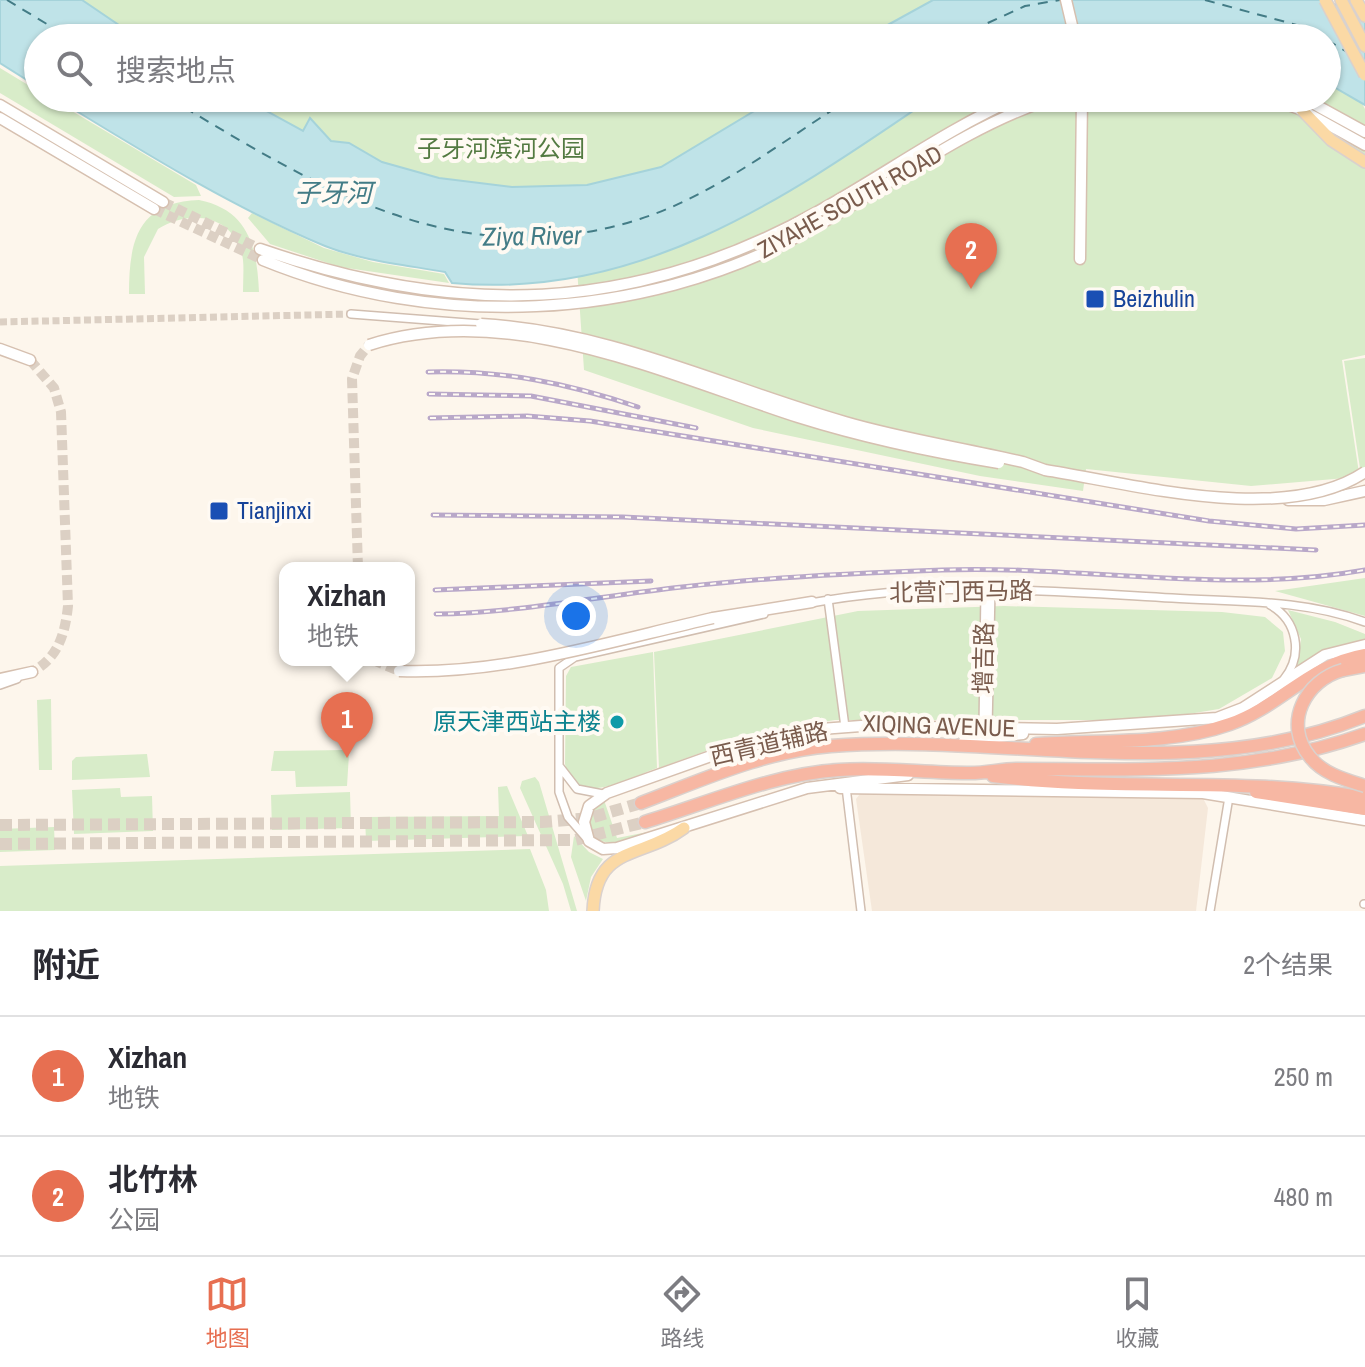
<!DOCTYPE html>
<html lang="zh">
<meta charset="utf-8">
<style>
:root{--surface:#fff;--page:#f2f2f3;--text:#2b2b33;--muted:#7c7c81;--line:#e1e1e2;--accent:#e76f51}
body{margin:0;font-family:"Archivo Narrow","Noto Sans SC",sans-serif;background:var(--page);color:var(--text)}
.you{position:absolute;left:576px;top:616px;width:28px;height:28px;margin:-20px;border:6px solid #fff;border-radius:50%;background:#1a73e8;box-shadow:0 0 0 12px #1a73e833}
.badge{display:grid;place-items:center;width:52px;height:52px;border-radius:50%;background:var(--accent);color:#fff;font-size:26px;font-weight:700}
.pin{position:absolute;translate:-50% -66px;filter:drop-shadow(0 2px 4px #0008)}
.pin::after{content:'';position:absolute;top:42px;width:28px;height:24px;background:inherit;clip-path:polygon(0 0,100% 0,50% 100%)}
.popup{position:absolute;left:279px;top:562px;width:136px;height:104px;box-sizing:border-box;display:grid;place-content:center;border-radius:16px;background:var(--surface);filter:drop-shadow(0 2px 6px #0005);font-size:26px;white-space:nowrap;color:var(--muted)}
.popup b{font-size:30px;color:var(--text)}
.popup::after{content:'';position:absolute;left:50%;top:100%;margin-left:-16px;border:16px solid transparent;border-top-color:var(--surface)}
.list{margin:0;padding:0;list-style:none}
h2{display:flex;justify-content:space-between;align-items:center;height:104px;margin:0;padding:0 32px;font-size:34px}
h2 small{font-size:26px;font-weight:400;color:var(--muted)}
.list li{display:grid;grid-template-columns:52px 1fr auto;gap:24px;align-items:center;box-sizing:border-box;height:120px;padding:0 32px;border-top:2px solid var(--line)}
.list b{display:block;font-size:30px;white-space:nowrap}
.list p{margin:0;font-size:26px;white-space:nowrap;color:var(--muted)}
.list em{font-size:26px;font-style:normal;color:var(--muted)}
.icon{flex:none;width:44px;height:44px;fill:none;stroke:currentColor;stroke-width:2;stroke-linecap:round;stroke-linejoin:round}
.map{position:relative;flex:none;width:1365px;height:911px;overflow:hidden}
.search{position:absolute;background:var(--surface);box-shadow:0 2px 6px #0004;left:24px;right:24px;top:24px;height:88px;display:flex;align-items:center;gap:20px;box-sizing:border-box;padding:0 28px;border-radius:44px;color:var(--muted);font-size:30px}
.sheet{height:344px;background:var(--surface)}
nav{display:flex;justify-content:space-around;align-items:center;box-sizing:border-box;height:112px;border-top:2px solid var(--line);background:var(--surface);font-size:22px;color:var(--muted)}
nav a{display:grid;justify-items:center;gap:4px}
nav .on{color:var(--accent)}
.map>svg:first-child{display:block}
.residential{fill:#f5e8da}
.green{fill:#d8ecc9}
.water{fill:#bfe3e8;stroke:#a5d3da;stroke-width:2}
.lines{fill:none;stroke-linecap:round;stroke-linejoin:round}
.ferry{stroke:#437c86;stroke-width:2;stroke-dasharray:10 8;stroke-linecap:butt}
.street-tunnel{stroke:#dcd0c4;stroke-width:7;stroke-dasharray:7 3.5;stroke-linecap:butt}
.secondary-tunnel{stroke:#dcd0c4;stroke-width:10;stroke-dasharray:10 5;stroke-linecap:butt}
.highway-tunnel{stroke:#dcd0c4;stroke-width:12;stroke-dasharray:12 6;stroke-linecap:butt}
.street-casing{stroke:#d1beb0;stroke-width:10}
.secondary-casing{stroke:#d6c0b0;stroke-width:13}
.primary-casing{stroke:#dad1cd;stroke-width:14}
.highway-casing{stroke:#dad1cd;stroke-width:15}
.street{stroke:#fff;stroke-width:7}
.secondary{stroke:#fff;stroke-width:10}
.primary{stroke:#fbd9a5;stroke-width:11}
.highway{stroke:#f7b7a3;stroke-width:12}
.rail-casing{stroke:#b9a8c9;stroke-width:5}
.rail{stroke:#fffaf3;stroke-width:2;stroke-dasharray:6;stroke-linecap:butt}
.secondary-bridge-casing{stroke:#d6c0b0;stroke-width:13;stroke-linecap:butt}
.primary-bridge-casing{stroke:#dad1cd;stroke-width:14;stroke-linecap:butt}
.highway-bridge-casing{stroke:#dad1cd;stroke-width:15;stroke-linecap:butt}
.secondary-bridge{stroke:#fff;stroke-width:10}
.primary-bridge{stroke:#fbd9a5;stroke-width:11}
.highway-bridge{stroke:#f7b7a3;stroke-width:12}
.transit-dot{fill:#1a4fb4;stroke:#fffaf3;stroke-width:3}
.culture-dot{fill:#0f9aa8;stroke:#fffaf3;stroke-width:3}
.labels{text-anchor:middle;stroke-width:8;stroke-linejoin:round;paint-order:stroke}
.park-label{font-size:24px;fill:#537a41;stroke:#fffaf3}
.street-label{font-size:24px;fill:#7a5c4d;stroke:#fffaf3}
.transit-label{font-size:24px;fill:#164399;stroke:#fffaf3;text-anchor:start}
.culture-label{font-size:24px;fill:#0d838f;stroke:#fffaf3;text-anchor:end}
.water-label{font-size:26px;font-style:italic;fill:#437c86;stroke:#fffaf3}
</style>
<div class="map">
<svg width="1365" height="911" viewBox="0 0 1365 911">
<rect width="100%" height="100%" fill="#fdf6ec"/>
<path class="residential" d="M 863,790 L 1202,796 L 1208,808 L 1196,911 L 872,911 L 856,799 Z"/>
<path class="green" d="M 58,0 L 961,0 L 887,38 L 114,38 Z
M 1090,23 L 1228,38 L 1031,38 Z
M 0,68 L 38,91 L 38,98 L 50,98 L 196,185 L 201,196 L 174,197 L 0,93 Z
M 1327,77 L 1356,92 L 1365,109 L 1365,355 L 1342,360 L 1359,473 L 1346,478 L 1251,486 L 1086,469 L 1083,491 L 980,476 L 753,428 L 584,370 L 577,268 L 916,98 L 1327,98 Z
M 205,98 L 798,98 L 676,173 L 590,197 L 397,184 Z
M 199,200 C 249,210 257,248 259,292 L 243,292 C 243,281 244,270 243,260 C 237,215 190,208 158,229 L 144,257 L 145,294 L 129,294 C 129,242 137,202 199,200 Z
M 252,213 L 324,248 L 373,262 L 444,274 L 449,283 L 340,267 L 270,244 L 248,218 Z
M 1365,358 L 1365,474 L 1361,475 L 1344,361 Z
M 1365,578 L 1365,616 L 1275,591 Z
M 1004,606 L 1222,612 L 1265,617 L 1283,632 L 1285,651 L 1272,678 L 1219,709 L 1176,716 L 1101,720 L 835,720 L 753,734 L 659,768 L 654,652 L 858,611 Z
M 1288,610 L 1335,622 L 1365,634 L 1365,642 L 1327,649 L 1297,667 L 1301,639 Z
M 653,652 L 657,768 C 629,778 576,810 565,764 L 566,676 L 571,667 Z
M 51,699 L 52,770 L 39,770 L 37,700 Z
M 345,750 L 349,754 L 347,786 L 296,787 L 295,771 L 271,771 L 274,751 Z
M 147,754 L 150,777 L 72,780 L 72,761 L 76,757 Z
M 535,777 L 539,782 L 577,911 L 571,911 L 563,884 L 520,788 L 522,781 Z
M 507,786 L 528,836 L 366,841 L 365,817 L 499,816 L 498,787 Z
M 120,788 L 121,797 L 152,796 L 153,831 L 74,834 L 72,790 Z
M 350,792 L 351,828 L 272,830 L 271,795 Z
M 604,800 L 617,838 L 663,829 C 641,835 612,852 592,836 C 587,817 589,812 604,800 Z
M 54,827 L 55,850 L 0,852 L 0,829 Z
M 574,836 L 589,852 L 603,859 L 591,877 L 586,901 L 571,857 Z
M 530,849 L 546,890 L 549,911 L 0,911 L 0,866 Z"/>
<path class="water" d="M 0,0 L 82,0 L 138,38 L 38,38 L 38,87 L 0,63 Z
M 933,0 L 1322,0 L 1365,15 L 1365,105 L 1327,83 L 1327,38 L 1194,38 L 1165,32 L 1085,28 L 1046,38 L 864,38 Z
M 55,98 L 243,98 L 303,131 L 310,118 L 331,141 L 349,143 L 382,162 L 439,178 L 512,187 L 587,185 L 661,167 L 776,98 L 932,98 C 784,199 639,300 452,283 L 445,272 C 406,265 363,261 325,246 C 231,207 142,151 55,98 Z"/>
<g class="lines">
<path class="ferry" d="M 7,0 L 70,38
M 1205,0 L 1304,27 L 1323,38
M 955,38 L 1025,6 L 1060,0
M 1327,40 L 1347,52
M 169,98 C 318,188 460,277 640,219 C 715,195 784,140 851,98"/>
<path class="street-tunnel" d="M 0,322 L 351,314"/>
<path class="secondary-tunnel" d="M 163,202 L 260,249
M 154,209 L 263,260
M 30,360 L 54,388 L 61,412 L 68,606 C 65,634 58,658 32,672
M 358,568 L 352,379 L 360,356 L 369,345
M 373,660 L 399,671"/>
<path class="highway-tunnel" d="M 0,825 L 542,822 L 590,818 L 641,803
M 0,844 L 575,840 L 645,822"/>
<defs>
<path id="street" d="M 351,314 L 481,324
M 828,599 L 845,727
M 811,603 C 930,580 1051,591 1172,598 C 1237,602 1303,599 1365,622
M 1270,605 C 1297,620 1304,654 1284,679
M 0,685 L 17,679
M 983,728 L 985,589
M 988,728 L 991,590
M 560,767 L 577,789 L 603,794
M 846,787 L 861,911
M 588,840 L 568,817 L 559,792 L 559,668 L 575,657 L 764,614
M 1364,904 L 1365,904
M 1210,911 L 1229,797"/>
<path id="secondary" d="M 1066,0 L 1075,38
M 1269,98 L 1302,110 L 1365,145
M 1303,98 L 1365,132
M 0,105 L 163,202
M 0,118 L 154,209
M 260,249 C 457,317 631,315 817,212 C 884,175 947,129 1017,98
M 1080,259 L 1082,98
M 263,260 C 434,330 640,322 804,233 C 887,188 963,127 1054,98
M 0,349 L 30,360
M 1288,500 L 1324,500 L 1365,491
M 713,618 L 812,602
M 0,679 L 32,672
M 964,741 L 1023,734
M 908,775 L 807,788 L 617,848 L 603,849 L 589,841 L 584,822 L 589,806 L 607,793 L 725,751 L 821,729 L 861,726 L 1057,729 L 1217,718 L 1243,708 L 1325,655 L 1365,645
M 840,788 L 1203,793 L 1365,820"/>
<path id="primary" d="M 1341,0 L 1365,46
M 1356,0 L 1365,16
M 1302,110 L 1331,140 L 1365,162
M 593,911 C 596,844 642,859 684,828"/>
<path id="highway" d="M 1343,670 L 1365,666
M 1036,744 C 1099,740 1171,745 1230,724 C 1281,706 1308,665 1365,655
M 993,776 C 1117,793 1242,775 1365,798
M 1256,792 L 1365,809
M 641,803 C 702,780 765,751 831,746 C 1009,733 1194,786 1365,716
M 645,822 C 708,803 773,774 839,770 C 882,767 925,773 967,773 C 983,774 1000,769 1016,769 C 1138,769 1247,776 1365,734"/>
</defs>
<use href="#street" class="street-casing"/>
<use href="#secondary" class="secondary-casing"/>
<use href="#primary" class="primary-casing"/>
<use href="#highway" class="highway-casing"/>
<use href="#street" class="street"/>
<use href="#secondary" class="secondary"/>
<use href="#primary" class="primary"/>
<use href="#highway" class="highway"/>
<defs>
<path id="rail" d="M 428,372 C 503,370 567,383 638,407
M 429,394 L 531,396 L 696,428
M 430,418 L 527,416 L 590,421 L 1209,521 L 1296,529 L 1365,525
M 433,515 L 623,517 L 1316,550
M 435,590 L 651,581
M 436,614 C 518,613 600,596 682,587 C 768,577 855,573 942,570 C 1083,565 1225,595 1365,570"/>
</defs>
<use href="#rail" class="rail-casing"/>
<use href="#rail" class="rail"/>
<defs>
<path id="secondary-bridge" d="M 481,324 C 613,332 720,386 845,422 C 903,439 964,448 1023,462 L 1045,470 C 1133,484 1285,526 1365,472
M 369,345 C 510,300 665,374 798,417 C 865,438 931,452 999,463
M 399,671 C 504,675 611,641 713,618"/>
<path id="primary-bridge" d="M 1325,0 L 1365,75"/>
<path id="highway-bridge" d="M 1343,670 C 1306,680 1282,723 1310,757 C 1323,774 1346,780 1365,786"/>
</defs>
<use href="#secondary-bridge" class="secondary-bridge-casing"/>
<use href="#primary-bridge" class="primary-bridge-casing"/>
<use href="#highway-bridge" class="highway-bridge-casing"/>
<use href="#secondary-bridge" class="secondary-bridge"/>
<use href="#primary-bridge" class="primary-bridge"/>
<use href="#highway-bridge" class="highway-bridge"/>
</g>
<g class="transit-dot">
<rect x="1085" y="289" width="20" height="20" rx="4"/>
<rect x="209" y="501" width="20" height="20" rx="4"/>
</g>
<circle class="culture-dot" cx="617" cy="722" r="8"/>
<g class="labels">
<g class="park-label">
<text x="501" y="157">子牙河滨河公园</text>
</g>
<g class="street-label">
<text transform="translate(850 202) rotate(-29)" y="8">ZIYAHE SOUTH ROAD</text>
<text transform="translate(961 592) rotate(-1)" y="8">北营门西马路</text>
<text transform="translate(984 658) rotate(-89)" y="8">增吉路</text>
<text transform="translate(939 726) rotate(2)" y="8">XIQING AVENUE</text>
<text transform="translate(769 744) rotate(-13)" y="8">西青道辅路</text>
</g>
<g class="transit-label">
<text x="1113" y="307">Beizhulin</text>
<text x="237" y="519">Tianjinxi</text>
</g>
<g class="culture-label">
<text x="601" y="730">原天津西站主楼</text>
</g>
<g class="water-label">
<text x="333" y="202">子牙河</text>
<text transform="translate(532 236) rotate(-1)" y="9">Ziya River</text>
</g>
</g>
</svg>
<div class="you"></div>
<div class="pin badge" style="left:347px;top:758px">1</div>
<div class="popup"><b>Xizhan</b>地铁</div>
<div class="pin badge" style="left:971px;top:289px">2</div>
<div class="search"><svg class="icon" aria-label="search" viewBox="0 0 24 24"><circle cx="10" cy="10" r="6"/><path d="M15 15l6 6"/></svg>搜索地点</div>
</div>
<section class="sheet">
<h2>附近<small>2个结果</small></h2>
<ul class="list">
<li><span class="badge">1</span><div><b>Xizhan</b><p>地铁</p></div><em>250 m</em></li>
<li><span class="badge">2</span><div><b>北竹林</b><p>公园</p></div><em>480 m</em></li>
</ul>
</section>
<nav>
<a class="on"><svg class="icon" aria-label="map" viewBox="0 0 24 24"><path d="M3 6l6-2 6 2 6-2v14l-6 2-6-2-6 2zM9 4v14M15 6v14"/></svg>地图</a>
<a><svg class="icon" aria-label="directions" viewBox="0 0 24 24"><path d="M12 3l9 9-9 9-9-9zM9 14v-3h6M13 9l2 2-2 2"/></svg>路线</a>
<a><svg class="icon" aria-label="saved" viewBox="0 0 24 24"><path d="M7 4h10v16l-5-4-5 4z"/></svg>收藏</a>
</nav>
